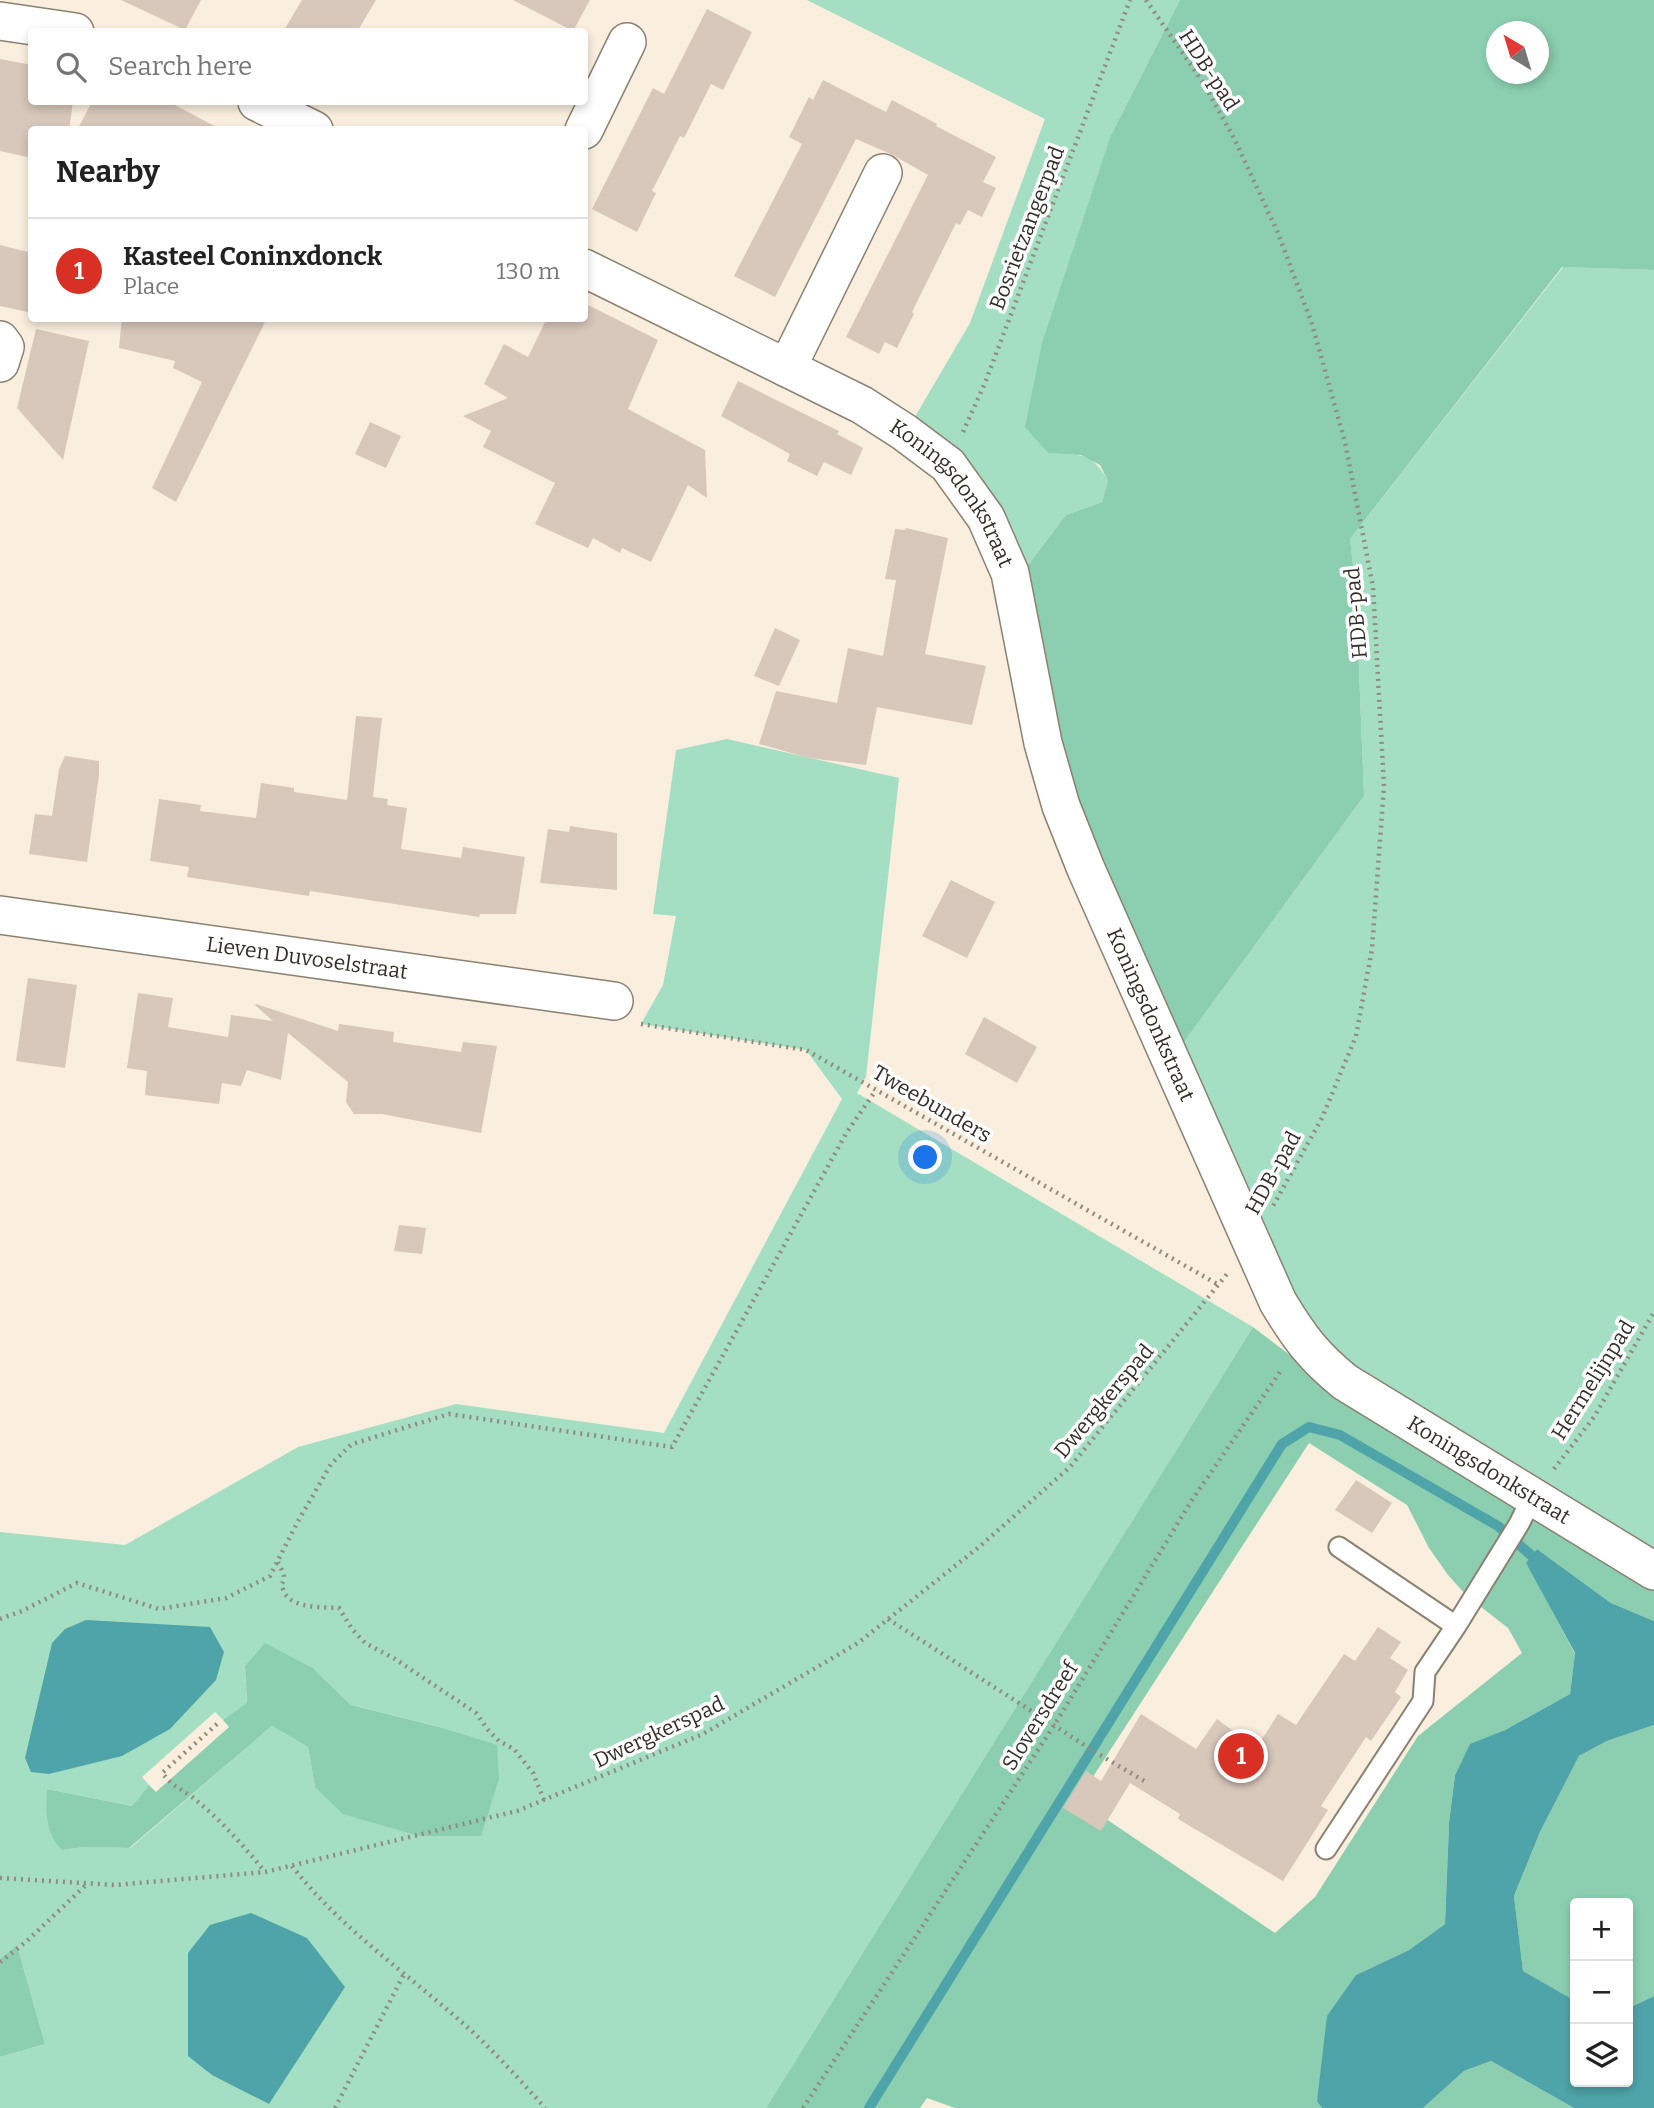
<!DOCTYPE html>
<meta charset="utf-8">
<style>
:root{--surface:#fff;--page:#f2f2f2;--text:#222;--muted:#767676;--line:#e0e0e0;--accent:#d93025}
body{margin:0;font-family:Bitter,serif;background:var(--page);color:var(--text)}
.controls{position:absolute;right:21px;bottom:21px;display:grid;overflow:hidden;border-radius:7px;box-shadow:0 4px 10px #0003}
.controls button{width:63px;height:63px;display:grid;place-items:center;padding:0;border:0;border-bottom:2px solid var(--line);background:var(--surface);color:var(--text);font:35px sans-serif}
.compass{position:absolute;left:1486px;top:21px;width:63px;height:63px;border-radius:50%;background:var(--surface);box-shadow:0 4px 10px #0003;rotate:322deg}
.you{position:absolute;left:926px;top:1158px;width:24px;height:24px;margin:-18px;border:5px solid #fff;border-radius:50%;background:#1a73e8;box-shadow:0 0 0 10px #1a73e833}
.badge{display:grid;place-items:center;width:46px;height:46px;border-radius:50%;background:var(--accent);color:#fff;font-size:23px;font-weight:700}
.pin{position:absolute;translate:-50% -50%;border:4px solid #fff;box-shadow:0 2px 7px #0006}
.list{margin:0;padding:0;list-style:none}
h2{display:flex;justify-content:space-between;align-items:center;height:91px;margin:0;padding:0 28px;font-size:30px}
h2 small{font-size:23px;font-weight:400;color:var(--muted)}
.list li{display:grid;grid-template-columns:46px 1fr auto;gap:21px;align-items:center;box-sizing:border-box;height:105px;padding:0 28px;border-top:2px solid var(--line)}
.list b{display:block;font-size:26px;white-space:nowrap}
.list p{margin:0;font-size:23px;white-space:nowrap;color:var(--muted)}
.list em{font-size:23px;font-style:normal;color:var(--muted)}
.icon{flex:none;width:38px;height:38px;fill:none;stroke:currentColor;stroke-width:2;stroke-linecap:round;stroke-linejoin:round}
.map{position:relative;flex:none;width:1654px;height:2108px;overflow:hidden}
.search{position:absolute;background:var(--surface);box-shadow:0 4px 10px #0003;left:28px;top:28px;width:560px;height:77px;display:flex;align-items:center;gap:18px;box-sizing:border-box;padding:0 24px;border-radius:7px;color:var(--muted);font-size:26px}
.panel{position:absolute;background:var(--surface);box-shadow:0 4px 10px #0003;left:28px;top:126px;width:560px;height:196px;border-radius:7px}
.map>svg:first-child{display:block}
.green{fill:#a4dfc4;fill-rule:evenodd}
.forest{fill:#8bcfb0;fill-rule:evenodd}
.water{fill:#4fa4a9}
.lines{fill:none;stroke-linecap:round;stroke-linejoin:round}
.stream{stroke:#4fa4a9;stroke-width:10}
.building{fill:#d8c7bb}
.lane-casing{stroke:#8a8171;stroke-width:23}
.street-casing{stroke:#8a8171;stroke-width:40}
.path{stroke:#928a7f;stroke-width:4.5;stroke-dasharray:2 5;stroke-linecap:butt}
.lane{stroke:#fff;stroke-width:19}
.street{stroke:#fff;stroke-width:37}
.labels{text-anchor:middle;stroke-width:7;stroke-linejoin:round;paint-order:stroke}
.street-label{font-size:21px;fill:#322d27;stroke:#fff}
</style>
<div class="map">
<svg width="1654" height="2108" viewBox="0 0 1654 2108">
<rect width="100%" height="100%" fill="#faefde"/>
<path class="green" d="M 807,0 L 1180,0 L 1111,135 L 1048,453 C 1079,455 1092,451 1108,481 L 1102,502 L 1066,515 L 1025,569 L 913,420 L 970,323 L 1045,119 Z
M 1563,267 L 1654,270 L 1654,1549 L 1330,1351 L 1299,1318 L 1181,1046 L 1364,796 L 1356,592 L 1350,539 Z
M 727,739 L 899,778 L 866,1077 L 857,1093 L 1253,1327 L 766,2108 L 0,2108 L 0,2057 L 45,2044 L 17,1945 L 0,1959 L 0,1532 L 125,1545 L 298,1447 L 456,1404 L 664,1433 L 842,1099 L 806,1050 L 641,1024 L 663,985 L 676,916 L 653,914 L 676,750 ZM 245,1666 L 314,1669 L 351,1705 L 443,1728 L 497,1746 L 315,1787 L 308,1747 L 272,1726 L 130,1848 L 84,1847 L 62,1850 L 47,1789 L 132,1806 L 149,1785 L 142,1777 L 215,1712 L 223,1720 L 247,1704 Z"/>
<path class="forest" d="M 1180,0 L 1654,0 L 1654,270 L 1562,267 L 1350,539 L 1356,592 L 1364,796 L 1181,1046 L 1075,801 L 1058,739 L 1025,569 L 1066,515 L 1102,502 L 1108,481 L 1100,465 L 1081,455 L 1048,453 L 1025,427 L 1042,343 L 1111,135 ZM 1496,32 L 1538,32 L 1538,74 L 1496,74 Z
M 1253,1327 L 1311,1371 L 1654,1586 L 1654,1621 L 1611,1603 L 1537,1549 L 1527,1563 L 1575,1654 L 1570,1694 L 1505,1730 L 1470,1745 L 1455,1775 L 1449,1823 L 1445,1924 L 1409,1950 L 1356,1975 L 1317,2100 L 1322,2108 L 955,2108 L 927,2098 L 920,2108 L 766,2108 ZM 1309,1443 L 1407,1505 L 1429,1548 L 1448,1575 L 1467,1596 L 1508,1628 L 1522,1653 L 1418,1736 L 1315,1897 L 1275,1933 L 1078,1800 Z
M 265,1643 L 314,1669 L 351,1705 L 443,1728 L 497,1745 L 499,1779 L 481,1836 L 419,1836 L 343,1814 L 315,1787 L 308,1747 L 272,1726 L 129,1848 L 84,1847 L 62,1850 C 45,1833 46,1812 47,1789 L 132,1806 L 149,1785 L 156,1792 L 229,1727 L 223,1720 L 247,1703 L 245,1666 Z
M 1654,1725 L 1654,1996 L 1633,2006 L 1628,2006 L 1628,1903 L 1575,1903 L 1574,2001 L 1523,1971 L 1514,1896 L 1540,1832 L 1579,1756 L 1607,1741 Z
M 17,1945 L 45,2044 L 0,2057 L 0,1959 Z
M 1491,2061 L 1574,2108 L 1423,2108 L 1464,2071 Z"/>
<path class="water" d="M 1537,1549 L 1611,1603 L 1654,1621 L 1654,1725 L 1607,1741 L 1579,1756 L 1540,1832 L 1514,1896 L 1523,1971 L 1575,2001 L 1575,2082 L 1628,2082 L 1628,2006 L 1633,2006 L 1654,1996 L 1654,2108 L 1574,2108 L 1491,2061 L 1464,2071 L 1423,2108 L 1322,2108 L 1317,2101 L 1327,2016 L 1356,1975 L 1409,1950 L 1445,1924 L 1449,1823 L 1455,1775 L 1470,1744 L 1505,1730 L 1570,1694 L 1575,1653 L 1526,1563 Z
M 86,1620 L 210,1627 L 224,1652 L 216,1680 L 170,1729 L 122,1756 L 49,1774 L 31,1772 L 25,1758 L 52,1643 L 65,1629 Z
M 251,1913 L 307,1938 L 345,1987 L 269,2104 L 212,2075 L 188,2056 L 188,1953 L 210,1925 Z"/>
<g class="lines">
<path class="stream" d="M 869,2108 L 1282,1444 L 1309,1427 L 1340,1435 L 1498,1526 L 1542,1565"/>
</g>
<path class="building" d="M 121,0 L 201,0 L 185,30 Z
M 302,0 L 376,0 L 357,32 L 283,32 Z
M 513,0 L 590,0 L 573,31 Z
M 707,9 L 752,32 L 723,90 L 711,84 L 684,138 L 680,136 L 652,191 L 656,193 L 637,232 L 592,209 L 653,88 L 664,94 Z
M 0,59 L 32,65 L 32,102 L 73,102 L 69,130 L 32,130 L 32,158 L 0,151 Z
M 823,80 L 886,112 L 892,100 L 937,124 L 936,126 L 996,157 L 983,182 L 996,188 L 982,217 L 968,210 L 960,225 L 956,223 L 912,312 L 914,314 L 897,348 L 885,342 L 879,354 L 846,337 L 928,175 L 893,155 L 856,139 L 775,297 L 734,276 L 802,144 L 789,137 L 809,97 L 813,100 Z
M 92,102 L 169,102 L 222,130 L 77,130 Z
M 0,245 L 32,253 L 32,313 L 0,306 Z
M 584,303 L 658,340 L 628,409 L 705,450 L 707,498 L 688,485 L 651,562 L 622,548 L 620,553 L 593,538 L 588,548 L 535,524 L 555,483 L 483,447 L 491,431 L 463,416 L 508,398 L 484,384 L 504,344 L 528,357 L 547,318 L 584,318 Z
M 122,318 L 267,318 L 176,502 L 152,488 L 202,382 L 173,368 L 175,361 L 119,348 Z
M 36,329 L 89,341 L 63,460 L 17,408 Z
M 738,381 L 839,431 L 837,434 L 863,448 L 851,475 L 824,462 L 817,476 L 787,461 L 790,454 L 721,416 Z
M 370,422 L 401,436 L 386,468 L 355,454 Z
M 906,528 L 948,538 L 925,654 L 986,666 L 972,725 L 877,707 L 866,765 L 809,758 L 759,744 L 776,691 L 837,703 L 848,648 L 883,656 L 896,580 L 885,579 L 895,529 L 905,530 Z
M 775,628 L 800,640 L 779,686 L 754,676 Z
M 356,716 L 382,718 L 373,797 L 388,799 L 387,805 L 407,808 L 401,849 L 461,858 L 463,847 L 525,857 L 516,914 L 480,914 L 479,917 L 310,891 L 309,896 L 187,877 L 189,867 L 150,861 L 159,799 L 201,805 L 200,811 L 256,818 L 261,783 L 294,788 L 294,792 L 347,800 Z
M 65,756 L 99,761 L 99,775 L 87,862 L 29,854 L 35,814 L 52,816 L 59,769 Z
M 570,826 L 617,833 L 617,890 L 540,883 L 548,829 L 569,832 Z
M 951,880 L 995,902 L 967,958 L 922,936 Z
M 28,978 L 77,985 L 65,1068 L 16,1061 Z
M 138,993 L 173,998 L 168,1027 L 228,1037 L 231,1015 L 273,1021 L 255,1005 L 256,1004 L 338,1031 L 339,1024 L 394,1032 L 393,1042 L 461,1052 L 463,1042 L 497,1046 L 481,1133 L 382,1114 L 354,1114 L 346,1102 L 348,1082 L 288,1033 L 281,1080 L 247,1070 L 241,1086 L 222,1083 L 219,1104 L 145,1095 L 147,1071 L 127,1068 Z
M 984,1017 L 1037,1047 L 1017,1083 L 965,1054 Z
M 399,1225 L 426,1228 L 422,1254 L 394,1251 Z
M 1356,1480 L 1392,1503 L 1372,1533 L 1335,1510 Z
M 1378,1627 L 1401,1642 L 1390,1658 L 1408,1670 L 1395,1692 L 1401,1697 L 1371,1741 L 1366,1737 L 1321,1806 L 1328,1810 L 1283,1881 L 1178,1819 L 1180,1814 L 1130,1783 L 1101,1831 L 1063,1808 L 1086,1771 L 1101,1781 L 1141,1714 L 1196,1749 L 1217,1719 L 1237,1734 L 1239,1732 L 1259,1744 L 1278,1714 L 1296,1725 L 1344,1654 L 1355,1661 Z"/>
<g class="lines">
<defs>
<path id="lane" d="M 1339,1547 L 1456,1626 L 1519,1524 L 1532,1498
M 1326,1849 L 1423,1701 L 1425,1672 L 1456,1626"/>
<g id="street">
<path d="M 0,21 L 75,32"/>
<path d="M 257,102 L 314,130"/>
<path d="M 584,130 L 627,42"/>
<path id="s1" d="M 584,268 L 862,405 L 904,432 L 948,465 L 986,518 L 1010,573 L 1043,743 L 1061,806 L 1086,869 L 1278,1302 C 1299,1337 1313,1356 1345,1382 L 1654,1571"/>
<path d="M 0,340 L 5,347 L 0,363"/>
<path d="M 787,368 L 883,173"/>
<path id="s2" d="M 0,915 L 614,1001"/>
</g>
</defs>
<use href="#lane" class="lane-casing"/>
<use href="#street" class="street-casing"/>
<path class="path" d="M 1146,0 L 1202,81 L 1234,138 L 1278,233 L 1312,324 L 1345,442 L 1373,587 L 1384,786 L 1372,949 L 1356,1036 L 1322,1118 L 1273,1206
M 963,432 L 985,383 L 1130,0
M 641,1024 L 806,1050 L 1219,1285
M 1554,1469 L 1594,1417 L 1654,1312
M 278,1562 C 280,1567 284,1573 284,1578 C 283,1586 280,1580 283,1589 C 288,1609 323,1607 339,1608 L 352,1629 L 365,1643 L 395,1659 L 476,1713 L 488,1730 L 499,1741 L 514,1749 L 533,1773 L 544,1800
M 0,1619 L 22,1611 L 77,1583 L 159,1609 L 226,1598 L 270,1576 L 297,1523 L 331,1464 L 352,1444 L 449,1414 L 672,1447 L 847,1132 L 876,1090
M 888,1619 L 1100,1755 L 1146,1782
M 217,1724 L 162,1773 C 174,1787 179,1788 192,1797 C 219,1818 243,1845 265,1872
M 292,1866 C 340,1928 408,1974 466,2026 C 494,2051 520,2080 545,2108
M 0,1878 L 115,1885 L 265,1872 L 517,1811 L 703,1734 L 858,1643 L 979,1547 L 1070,1467 L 1227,1274
M 0,1962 L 27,1941 L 87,1884
M 335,2108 L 404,1974
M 803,2108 L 1055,1724 L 1192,1500 L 1282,1369"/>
<use href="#lane" class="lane"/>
<use href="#street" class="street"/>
</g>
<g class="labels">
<g class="street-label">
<text transform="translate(1209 70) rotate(57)" y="7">HDB-pad</text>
<text transform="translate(1027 228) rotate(-69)" y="7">Bosrietzangerpad</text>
<text dy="7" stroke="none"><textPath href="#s1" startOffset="439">Koningsdonkstraat</textPath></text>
<text transform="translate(1356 613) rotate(-95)" y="7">HDB-pad</text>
<text dy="7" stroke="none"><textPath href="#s2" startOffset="310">Lieven Duvoselstraat</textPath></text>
<text dy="7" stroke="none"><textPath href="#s1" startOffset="1006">Koningsdonkstraat</textPath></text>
<text transform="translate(932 1104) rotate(30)" y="7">Tweebunders</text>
<text transform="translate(1273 1173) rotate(-61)" y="7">HDB-pad</text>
<text transform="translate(1593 1380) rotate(-58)" y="7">Hermelijnpad</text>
<text transform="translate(1104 1401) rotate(-50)" y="7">Dwergkerspad</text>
<text dy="7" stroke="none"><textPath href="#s1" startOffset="1594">Koningsdonkstraat</textPath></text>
<text transform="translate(1040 1716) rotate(-58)" y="7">Sloversdreef</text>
<text transform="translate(659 1732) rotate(-25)" y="7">Dwergkerspad</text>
</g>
</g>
</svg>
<div class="controls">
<button>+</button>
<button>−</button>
<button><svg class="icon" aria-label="layers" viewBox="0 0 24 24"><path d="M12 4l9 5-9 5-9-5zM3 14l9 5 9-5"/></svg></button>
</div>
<svg class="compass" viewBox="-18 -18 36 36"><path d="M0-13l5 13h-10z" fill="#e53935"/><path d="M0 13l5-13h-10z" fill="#767676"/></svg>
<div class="you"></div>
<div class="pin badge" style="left:1241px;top:1756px">1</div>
<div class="search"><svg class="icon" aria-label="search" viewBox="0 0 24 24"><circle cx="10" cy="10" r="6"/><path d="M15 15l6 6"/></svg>Search here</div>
<section class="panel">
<h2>Nearby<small></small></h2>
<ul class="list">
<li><span class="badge">1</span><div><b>Kasteel Coninxdonck</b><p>Place</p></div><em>130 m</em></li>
</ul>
</section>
</div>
